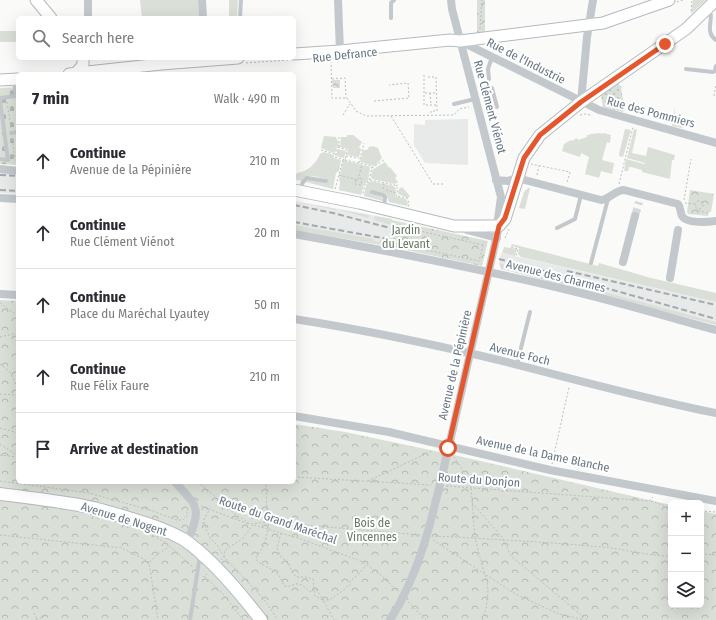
<!DOCTYPE html>
<meta charset="utf-8">
<style>
:root{--surface:#fff;--page:#f7f7f7;--text:#2b2b33;--muted:#7c7c81;--line:#e1e1e2}
body{margin:0;font-family:"Fira Sans Condensed",sans-serif;background:var(--page);color:var(--text)}
.controls{position:absolute;right:12px;bottom:12px;display:grid;overflow:hidden;border-radius:6px;box-shadow:0 4px 16px #0002}
.controls button{width:36px;height:36px;display:grid;place-items:center;padding:0;border:0;border-bottom:1px solid var(--line);background:var(--surface);color:var(--text);font:20px sans-serif}
.stop{position:absolute;width:12px;height:12px;margin:-9px;border:3px solid #e4572e;border-radius:50%;background:#fff}
.stop.end{background:#e4572e;border-color:#fff;box-shadow:0 1px 4px #0008}
.list{margin:0;padding:0;list-style:none}
h2{display:flex;justify-content:space-between;align-items:center;height:52px;margin:0;padding:0 16px;font-size:17px}
h2 small{font-size:13px;font-weight:400;color:var(--muted)}
.list li{display:grid;grid-template-columns:26px 1fr auto;gap:12px;align-items:center;box-sizing:border-box;height:72px;padding:0 16px;border-top:1px solid var(--line)}
.list b{display:block;font-size:15px;white-space:nowrap}
.list p{margin:0;font-size:13px;white-space:nowrap;color:var(--muted)}
.list em{font-size:13px;font-style:normal;color:var(--muted)}
.icon{flex:none;width:22px;height:22px;fill:none;stroke:currentColor;stroke-width:2;stroke-linecap:round;stroke-linejoin:round}
.map{position:relative;flex:none;width:716px;height:620px;overflow:hidden}
.search{position:absolute;background:var(--surface);box-shadow:0 4px 16px #0002;left:16px;top:16px;width:280px;height:44px;display:flex;align-items:center;gap:10px;box-sizing:border-box;padding:0 14px;border-radius:6px;color:var(--muted);font-size:15px}
.panel{position:absolute;background:var(--surface);box-shadow:0 4px 16px #0002;left:16px;top:72px;width:280px;height:412px;border-radius:6px}
.map>svg:first-child{display:block}
.built{fill:#e8e9e9}
.grass{fill:#dadfd7}
.cemetery{fill:url(#cemetery-stones)}
.park{fill:url(#park-crowns)}
.garden{fill:url(#garden-dots)}
.lines{fill:none;stroke-linecap:round;stroke-linejoin:round}
.street-tunnel{stroke:#d5d9db;stroke-width:8;stroke-dasharray:8 4;stroke-linecap:butt}
.secondary-casing{stroke:#b3babf;stroke-width:13}
.primary-casing{stroke:#b5babe;stroke-width:14}
.path{stroke:#bbbfc2;stroke-width:1;stroke-dasharray:2 2;stroke-linecap:butt}
.lane{stroke:#c3c8cc;stroke-width:4}
.street{stroke:#c3c8cc;stroke-width:8}
.secondary{stroke:#fff;stroke-width:11}
.primary{stroke:#fff;stroke-width:12}
.rail{stroke:#a2aab0;stroke-width:2;stroke-dasharray:6 3;stroke-linecap:butt}
.route{stroke:#e4572e;stroke-width:5}
.labels{text-anchor:middle;stroke-width:4;stroke-linejoin:round;paint-order:stroke}
.street-label{font-size:12px;fill:#657683;stroke:#fff}
.park-label{font-size:12px;fill:#687a64;stroke:#fff}
</style>
<div class="map">
<svg width="716" height="620" viewBox="0 0 716 620">
<defs>
<pattern id="cemetery-stones" width="16" height="16" patternUnits="userSpaceOnUse"><rect width="16" height="16" fill="#dadfd7"/><path d="M2 7V4a2 2 0 0 1 4 0v3zM10 15v-3a2 2 0 0 1 4 0v3z" fill="#b4b9b4"/></pattern>
<pattern id="park-crowns" width="20" height="18" patternUnits="userSpaceOnUse"><rect width="20" height="18" fill="#dadfd7"/><path d="M2 6a3 3 0 1 1 6 0M12 15a3 3 0 1 1 6 0" fill="none" stroke="#b4b9b4"/></pattern>
<pattern id="garden-dots" width="8" height="8" patternUnits="userSpaceOnUse"><rect width="8" height="8" fill="#dadfd7"/><path d="M2 2h.1M6 6h.1" fill="none" stroke="#b4b9b4" stroke-width="1.8" stroke-linecap="round"/></pattern>
</defs>
<rect width="100%" height="100%" fill="#fafaf8"/>
<path class="built" d="M 468,119 L 468,165 L 425,163 L 414,145 L 414,124 L 425,125 L 425,120 Z
M 0,172 L 18,173 L 18,194 L 0,193 Z
M 294,201 L 350,211 L 392,219 L 387,246 L 294,230 Z
M 501,253 L 716,302 L 716,322 L 499,263 Z"/>
<path class="grass" d="M 140,0 L 198,0 L 199,18 L 142,18 Z
M 229,0 L 238,0 L 237,18 L 229,18 Z
M 693,0 L 706,0 L 692,13 L 691,13 Z
M 0,31 L 16,31 L 16,42 L 0,42 Z
M 675,107 L 675,116 L 683,125 L 682,128 L 672,126 Z
M 625,129 L 631,130 L 623,157 L 619,156 L 619,154 Z
M 634,129 L 637,130 L 632,153 L 646,156 L 648,147 L 675,155 L 674,160 L 672,160 L 670,179 L 642,172 L 642,170 L 631,167 L 629,167 L 628,171 L 624,171 L 626,159 L 644,164 L 645,163 L 627,158 Z
M 601,133 L 601,134 L 604,133 L 611,135 L 610,143 L 607,142 L 602,160 L 614,163 L 612,174 L 601,171 L 599,178 L 585,174 L 589,157 L 581,153 L 580,157 L 562,151 L 564,144 L 571,140 L 572,141 L 577,138 L 578,140 L 587,137 L 587,135 L 590,135 L 590,134 Z
M 347,135 L 353,135 L 362,142 L 359,147 L 361,149 L 359,157 L 347,155 L 348,149 L 340,147 L 341,137 L 347,137 Z
M 324,136 L 336,137 L 339,145 L 337,147 L 335,153 L 328,151 L 321,148 Z
M 370,146 L 372,147 L 373,146 L 378,148 L 382,158 L 375,166 L 360,162 L 363,150 L 367,150 Z
M 338,149 L 346,151 L 344,158 L 336,156 Z
M 324,152 L 334,155 L 334,158 L 341,160 L 339,171 L 336,173 L 333,189 L 306,182 L 309,179 L 327,179 C 317,177 309,173 301,181 L 294,179 L 294,175 L 297,174 L 297,173 C 308,172 317,162 320,154 Z
M 343,160 L 370,167 L 368,182 L 364,184 L 361,195 L 339,190 L 340,182 L 339,180 Z
M 385,162 L 389,168 L 390,167 L 397,176 L 395,178 L 398,182 L 395,184 L 372,179 L 371,177 L 372,170 Z
M 371,181 L 394,186 L 396,189 L 395,196 L 406,199 L 408,203 L 407,206 L 389,202 C 387,193 380,192 372,190 L 371,194 L 382,197 L 383,201 L 364,196 L 366,185 Z
M 402,187 L 410,196 L 408,198 L 398,194 L 399,189 Z
M 528,188 L 530,188 L 525,209 L 519,208 L 524,192 Z
M 299,202 L 369,215 L 368,218 L 337,209 L 335,210 Z
M 375,216 L 392,219 L 391,225 L 374,220 Z
M 294,225 L 374,239 L 374,241 L 379,242 L 380,240 L 388,241 L 387,246 L 294,230 Z
M 512,244 L 598,266 L 599,263 L 651,278 L 716,293 L 716,302 L 521,257 L 518,254 L 519,248 L 511,246 Z
M 504,247 L 517,249 L 515,256 L 502,253 Z
M 499,263 L 716,322 L 716,325 L 501,269 Z"/>
<path class="cemetery" d="M 18,87 L 18,165 L 0,164 L 0,88 Z"/>
<path class="park" d="M 477,0 L 485,0 L 485,33 L 477,34 Z
M 332,80 L 340,80 L 340,88 L 333,88 Z
M 690,190 L 714,194 L 711,212 L 709,212 L 708,216 L 688,214 L 687,212 Z
M 392,220 L 488,241 L 482,266 L 387,246 Z
M 0,300 L 18,301 L 18,482 L 294,482 L 294,424 L 345,432 L 463,457 L 671,505 L 671,605 L 701,605 L 701,511 L 716,514 L 716,620 L 0,620 Z"/>
<path class="garden" d="M 618,83 L 622,88 L 621,89 L 624,106 L 625,106 L 623,112 L 603,107 L 601,95 Z"/>
<g class="lines">
<path class="street-tunnel" d="M 635,216 L 639,202"/>
<defs>
<path id="secondary" d="M 36,0 L 51,18
M 294,54 L 340,51 L 450,40 L 460,41 L 603,23 L 669,0
M 76,73 L 83,65 L 83,58
M 69,74 L 161,64 L 238,58
M 0,80 L 18,79
M 294,190 L 359,203 L 454,226 L 499,226 L 505,219 L 524,158 L 540,135 L 581,102 L 686,29 L 716,0"/>
<path id="primary" d="M 0,494 C 24,497 49,500 73,504 C 93,507 112,513 132,519 C 149,524 167,530 183,539 C 210,557 241,594 261,620"/>
</defs>
<use href="#secondary" class="secondary-casing"/>
<use href="#primary" class="primary-casing"/>
<path class="path" d="M 677,2 L 683,0
M 691,11 L 692,0
M 480,29 L 482,0
M 331,61 L 332,98 L 347,98 L 356,111 L 366,116 L 454,115 L 459,109 L 469,107
M 246,63 L 288,60
M 424,75 L 424,105 L 436,105
M 428,77 L 436,77 L 437,111 L 431,111 L 431,114
M 332,79 L 345,78 L 346,98
M 425,93 L 435,93
M 430,93 L 431,104
M 714,96 L 716,85
M 374,101 L 409,98 L 408,83 L 389,85
M 7,102 L 11,128
M 343,115 L 350,104
M 580,115 L 585,114 L 590,115
M 391,116 L 433,184 L 445,184
M 12,139 L 15,157 L 18,158
M 338,147 L 347,150 L 345,160 L 335,157 Z
M 339,147 L 339,137
M 321,150 L 335,154
M 346,156 L 359,158
M 345,160 L 372,166 L 369,182 L 365,184 L 363,194
M 359,163 L 364,143
M 531,164 L 570,172 L 567,183
M 372,168 L 384,160
M 339,175 L 358,180 L 362,164
M 537,175 L 539,166
M 356,180 L 355,184 L 361,185 L 362,179 L 359,178
M 370,180 L 395,185 L 398,189 L 396,196 L 407,198 L 409,203 L 408,207
M 619,184 L 633,127
M 396,186 L 399,184
M 335,189 L 343,160
M 383,189 L 384,183
M 386,190 L 396,193
M 684,200 L 691,159
M695 205a4 4 0 1 1 8 0a4 4 0 1 1-8 0Z
M 685,203 L 694,204
M 699,210 L 699,211 L 709,213
M 505,238 L 509,229
M 483,245 L 397,226 L 393,243 L 479,261 L 484,242
M 511,247 L 518,249 L 516,256
M 0,303 L 18,316
M 0,337 L 18,333
M 0,364 L 10,372 L 18,389
M 0,394 L 18,395
M 0,428 L 18,433
M 0,444 L 18,456
M 0,455 L 17,457
M 454,457 L 462,469 L 471,487 L 475,538 L 484,572 L 487,580 L 488,592 L 486,609 L 482,620
M 552,464 L 569,387
M 294,477 L 431,485
M 0,481 L 89,493 L 150,510 L 177,520 L 183,520 L 187,516 L 187,510
M 368,481 L 432,451
M 198,482 L 235,514 L 250,524 L 269,522 L 420,535
M 446,486 L 649,501 L 653,497
M 446,494 L 449,481
M 651,501 L 671,508
M 472,503 L 502,537 L 511,556 L 587,620
M 201,506 L 227,516 L 249,524
M 701,511 L 716,512
M 267,516 L 269,529
M 264,522 L 267,516 L 266,482
M 202,523 L 204,524 L 210,538 L 218,546 L 224,557 L 263,598 L 278,620
M 204,524 L 204,519 L 210,509
M 254,525 L 301,539 L 363,562 L 383,577 L 397,591
M 268,530 L 264,545 L 257,556 L 257,561 C 269,570 279,569 284,586 C 290,588 293,583 299,584 C 304,585 306,590 310,592 L 314,589 L 317,590 L 323,600 L 329,600 L 344,590 L 347,586 L 350,586 L 350,581 L 360,573 L 366,565
M 281,533 L 277,548 L 278,550 L 281,557 L 288,562 L 291,570 L 296,577 L 305,577 L 313,579 L 315,596 L 323,600 L 334,620
M 0,535 L 122,548 L 149,562 L 158,620
M 153,536 L 165,542 L 193,567
M 435,536 C 490,539 546,542 602,547 C 625,549 648,556 671,556
M 433,540 L 517,595 L 559,614 L 584,620
M 701,554 L 716,555
M 221,560 L 224,557 L 225,550 L 242,539 L 253,525
M 150,562 C 154,557 163,550 169,547
M 203,576 L 204,577 L 208,573
M 205,577 L 224,595 L 243,620
M 408,602 L 426,620
M 34,613 L 37,619
M 36,620 L 46,615"/>
<path class="lane" d="M 708,8 C 716,18 703,31 716,40
M 240,18 L 241,0
M 391,18 L 391,3 L 394,0
M 686,69 L 713,72 L 715,71 L 716,66
M 489,79 L 488,69 L 492,57
M 492,88 L 497,107
M 0,98 L 16,96 L 14,81
M 0,100 L 8,160 L 0,159
M 454,104 L 475,99
M 11,133 L 18,132
M 300,190 L 303,182 L 307,178 L 326,181
M 372,192 L 383,195 L 385,197 L 384,208
M 557,228 L 575,219 L 581,195
M 591,263 L 608,199
M 517,364 L 530,312
M 190,620 L 200,555"/>
<path class="street" d="M 202,0 L 203,18
M 338,0 L 340,51
M 88,18 L 88,0
M 460,41 L 599,110 L 716,143
M 581,102 L 587,37 L 593,0
M 0,169 L 18,171
M 496,180 L 508,181 L 517,178 L 601,200 C 610,199 615,190 624,190 L 678,204 C 681,208 680,212 682,216 C 686,224 709,222 716,221
M 0,198 L 18,199
M 464,228 L 467,230 L 497,238
M 294,234 C 384,250 475,268 564,289 C 615,301 665,316 716,330
M 623,262 L 635,216
M 670,278 L 678,230
M 0,294 L 18,295
M 294,319 C 365,330 437,345 507,362 C 577,380 646,399 716,413
M 294,416 L 389,432 L 550,470 L 716,501
M 175,482 L 192,501 C 201,514 192,529 187,542
M 390,620 C 425,565 436,499 451,437 C 467,367 483,296 499,226 L 498,219 L 501,197 L 452,9 L 451,0"/>
<use href="#secondary" class="secondary"/>
<use href="#primary" class="primary"/>
<path class="rail" d="M 0,175 L 18,176
M 0,190 L 18,191
M 294,205 L 333,213 L 390,228
M 294,222 L 388,239
M 499,259 L 556,274 L 716,319
M 567,271 L 716,305"/>
</g>
<g class="lines">
<path class="route" d="M 448,448 L 499,226 L 505,218 L 524,158 L 540,135 L 581,102 L 665,44"/>
</g>
<g class="labels">
<g class="street-label">
<text transform="translate(345 55) rotate(-6)" y="4">Rue Defrance</text>
<text transform="translate(526 61) rotate(27)" y="4">Rue de l'Industrie</text>
<text transform="translate(490 107) rotate(75)" y="4">Rue Clément Viénot</text>
<text transform="translate(651 112) rotate(15)" y="4">Rue des Pommiers</text>
<text transform="translate(556 276) rotate(14)" y="4">Avenue des Charmes</text>
<text transform="translate(520 354) rotate(14)" y="4">Avenue Foch</text>
<text transform="translate(455 365) rotate(-77)" y="4">Avenue de la Pépinière</text>
<text transform="translate(543 454) rotate(12)" y="4">Avenue de la Dame Blanche</text>
<text transform="translate(479 480) rotate(4)" y="4">Route du Donjon</text>
<text transform="translate(124 519) rotate(17)" y="4">Avenue de Nogent</text>
<text transform="translate(278 520) rotate(19)" y="4">Route du Grand Maréchal</text>
</g>
<g class="park-label">
<text x="406" y="234">Jardin<tspan x="406" dy="14">du Levant</tspan></text>
<text x="372" y="527">Bois de<tspan x="372" dy="14">Vincennes</tspan></text>
</g>
</g>
</svg>
<div class="controls">
<button>+</button>
<button>−</button>
<button><svg class="icon" aria-label="layers" viewBox="0 0 24 24"><path d="M12 4l9 5-9 5-9-5zM3 14l9 5 9-5"/></svg></button>
</div>
<div class="stop" style="left:448px;top:448px"></div>
<div class="stop end" style="left:665px;top:44px"></div>
<div class="search"><svg class="icon" aria-label="search" viewBox="0 0 24 24"><circle cx="10" cy="10" r="6"/><path d="M15 15l6 6"/></svg>Search here</div>
<section class="panel">
<h2>7 min<small>Walk · 490 m</small></h2>
<ul class="list">
<li><svg class="icon" aria-label="ahead" viewBox="0 0 24 24"><path d="M12 20V5M6 11l6-6 6 6"/></svg><div><b>Continue</b><p>Avenue de la Pépinière</p></div><em>210 m</em></li>
<li><svg class="icon" aria-label="ahead" viewBox="0 0 24 24"><path d="M12 20V5M6 11l6-6 6 6"/></svg><div><b>Continue</b><p>Rue Clément Viénot</p></div><em>20 m</em></li>
<li><svg class="icon" aria-label="ahead" viewBox="0 0 24 24"><path d="M12 20V5M6 11l6-6 6 6"/></svg><div><b>Continue</b><p>Place du Maréchal Lyautey</p></div><em>50 m</em></li>
<li><svg class="icon" aria-label="ahead" viewBox="0 0 24 24"><path d="M12 20V5M6 11l6-6 6 6"/></svg><div><b>Continue</b><p>Rue Félix Faure</p></div><em>210 m</em></li>
<li><svg class="icon" aria-label="arrive" viewBox="0 0 24 24"><path d="M6 21V4h12l-3 4 3 4H6"/></svg><div><b>Arrive at destination</b></div></li>
</ul>
</section>
</div>
